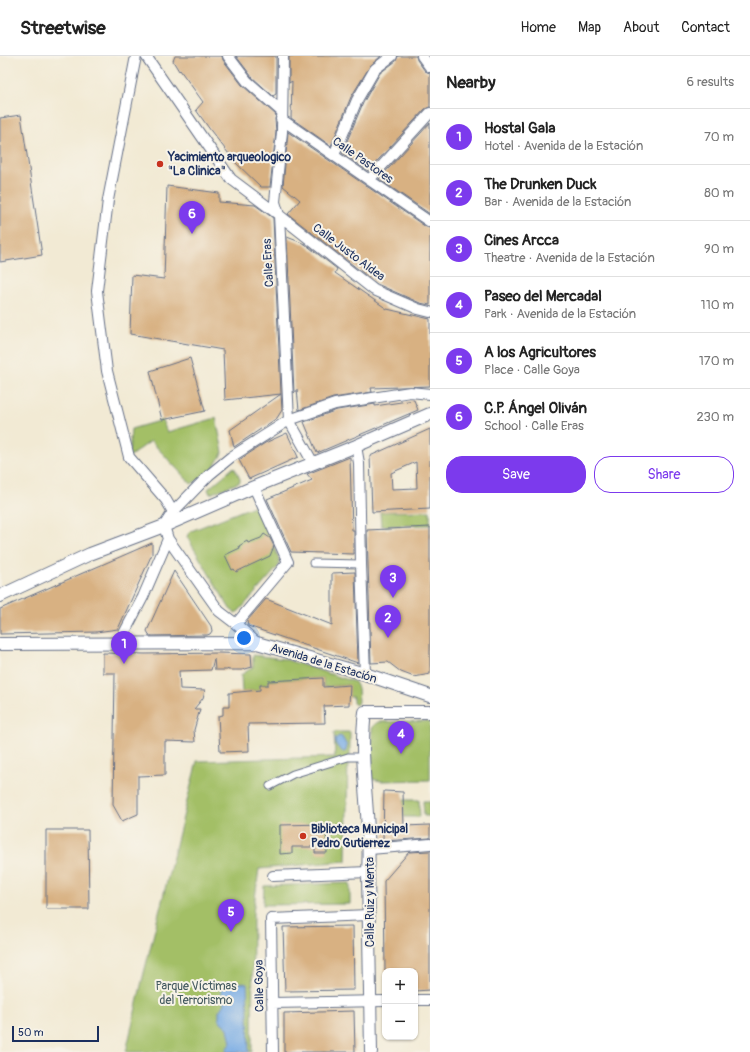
<!DOCTYPE html>
<meta charset="utf-8">
<style>
:root{--surface:#fff;--page:#f6f6f6;--text:#222;--muted:#767676;--line:#e0e0e0;--accent:#7c3aed}
body{margin:0;font-family:Pangolin,sans-serif;background:var(--page);color:var(--text)}
.controls{position:absolute;right:12px;bottom:12px;display:grid;overflow:hidden;border-radius:8px;box-shadow:0 1px 3px #0004}
.controls button{width:36px;height:36px;display:grid;place-items:center;padding:0;border:0;border-bottom:1px solid var(--line);background:var(--surface);color:var(--text);font:20px sans-serif}
.scale{position:absolute;left:12px;bottom:10px;width:87px;box-sizing:border-box;padding-left:4px;border:2px solid #1b2f5e;border-top:0;font-size:11px;line-height:14px;white-space:nowrap;color:#1b2f5e;-webkit-text-stroke:3px #f7f3e8;paint-order:stroke}
.you{position:absolute;left:244px;top:582px;width:14px;height:14px;margin:-10px;border:3px solid #fff;border-radius:50%;background:#1a73e8;box-shadow:0 0 0 6px #1a73e833}
.badge{display:grid;place-items:center;width:26px;height:26px;border-radius:50%;background:var(--accent);color:#fff;font-size:13px;font-weight:700}
.pin{position:absolute;translate:-50% -33px;filter:drop-shadow(0 1px 2px #0008)}
.pin::after{content:'';position:absolute;top:21px;width:14px;height:12px;background:inherit;clip-path:polygon(0 0,100% 0,50% 100%)}
.list{margin:0;padding:0;list-style:none}
h2{display:flex;justify-content:space-between;align-items:center;height:52px;margin:0;padding:0 16px;font-size:17px}
h2 small{font-size:13px;font-weight:400;color:var(--muted)}
.list li{display:grid;grid-template-columns:26px 1fr auto;gap:12px;align-items:center;box-sizing:border-box;height:56px;padding:0 16px;border-top:1px solid var(--line)}
.list b{display:block;font-size:15px;white-space:nowrap}
.list p{margin:0;font-size:13px;white-space:nowrap;color:var(--muted)}
.list em{font-size:13px;font-style:normal;color:var(--muted)}
.actions{display:flex;gap:8px;padding:12px 16px}
.actions a{flex:1;padding:9px 0;border:1px solid var(--accent);border-radius:16px;text-align:center;font-size:14px;color:var(--accent)}
.actions .main{background:var(--accent);color:#fff}
.map{position:relative;flex:none;width:430px;height:996px;overflow:hidden}
header{display:flex;align-items:center;gap:24px;box-sizing:border-box;height:56px;padding:0 20px;background:var(--surface);border-bottom:1px solid var(--line)}
header strong{font-size:19px}
nav{display:flex;gap:22px;margin-inline-start:auto;font-size:14px}
main{display:flex}
aside{flex:1;background:var(--surface)}
.map>svg:first-child{display:block}
.green{fill:#a3bf66;stroke:#5f7762}
.water{fill:#78abe4;stroke:#4a6da1}
.building{fill:#d8b182;fill-rule:evenodd}
.lines{fill:none;stroke-linecap:round;stroke-linejoin:round}
.pedestrian-casing{stroke:#667087;stroke-width:9}
.minor-casing{stroke:#667087;stroke-width:12}
.tertiary-casing{stroke:#667087;stroke-width:14}
.pedestrian{stroke:#fff;stroke-width:7}
.minor{stroke:#fff;stroke-width:10}
.tertiary{stroke:#fff;stroke-width:12}
.poi-dot{fill:#c8321e;stroke:#f7f3e8;stroke-width:1.5}
.labels{text-anchor:middle;stroke-width:4;stroke-linejoin:round;paint-order:stroke}
.poi-label{font-size:12px;font-weight:bold;fill:#1b2f5e;stroke:#f7f3e8;text-anchor:start}
.street-label{font-size:12px;fill:#1b2f5e;stroke:#f7f3e8}
.park-label{font-size:12px;fill:#445a60;stroke:#f7f3e8}
</style>
<header>
<strong>Streetwise</strong>
<nav><a>Home</a><a>Map</a><a>About</a><a>Contact</a></nav>
</header>
<main>
<div class="map">
<svg width="430" height="996" viewBox="0 0 430 996">
<rect width="100%" height="100%" fill="#f7f3e8"/>
<filter id="ink" filterUnits="userSpaceOnUse"><feTurbulence type="fractalNoise" baseFrequency=".025" numOctaves="2"/><feDisplacementMap in="SourceGraphic" scale="8" xChannelSelector="R" yChannelSelector="G"/><feConvolveMatrix kernelMatrix="1 2 1 2 8 2 1 2 1" color-interpolation-filters="sRGB"/></filter>
<filter id="wash" filterUnits="userSpaceOnUse"><feTurbulence type="fractalNoise" baseFrequency=".012" numOctaves="4" result="noise"/><feDisplacementMap in="SourceGraphic" scale="16" xChannelSelector="R" yChannelSelector="G"/><feGaussianBlur stdDeviation="0.9" result="paint"/><feColorMatrix in="noise" values="0 0 0 0 0 0 0 0 0 0 0 0 0 0 0 0 0 1.4 0 .05"/><feComposite in="paint" operator="in"/></filter>
<g filter="url(#wash)">
<rect width="100%" height="100%" fill="#f2ead4"/>
<path class="green" d="M 216,362 L 223,396 L 209,419 L 191,428 L 151,385 L 129,401 L 131,373 L 162,364 L 167,376 Z
M 234,411 L 240,423 L 240,426 L 210,438 L 208,433 Z
M 254,450 L 257,450 L 260,454 L 280,506 L 279,510 L 239,555 L 235,557 L 230,553 L 187,481 L 188,478 L 191,475 Z
M 430,455 L 430,469 L 381,470 L 380,456 Z
M 253,599 L 284,603 L 355,626 L 358,632 L 359,646 L 356,649 L 353,647 L 353,641 L 349,641 L 349,629 L 323,631 L 323,622 L 269,625 L 268,629 L 260,629 L 260,634 L 242,636 L 241,619 L 253,611 Z
M 430,665 L 430,724 L 381,725 L 372,723 L 372,673 L 374,669 L 378,666 Z
M 334,676 L 350,676 L 350,700 L 348,701 L 346,805 L 259,813 L 253,857 L 252,996 L 126,996 L 142,925 L 197,705 L 335,701 Z
M 403,744 L 419,744 L 420,761 L 404,761 Z
M 423,745 L 430,745 L 430,760 L 424,760 Z
M 350,827 L 350,848 L 263,849 L 264,830 Z"/>
<path class="water" d="M 339,680 L 342,681 L 347,690 L 346,695 L 344,696 C 339,694 335,689 335,683 Z
M 237,926 L 247,928 L 249,996 L 227,996 L 226,993 L 231,987 L 228,972 L 221,966 L 219,962 L 219,955 L 224,948 L 220,930 L 224,928 Z"/>
<g id="blocks">
<path class="building" d="M 175,0 L 222,0 L 223,4 L 242,29 L 276,59 L 275,63 L 276,76 L 270,131 L 261,131 L 236,107 L 211,75 L 196,54 L 203,46 L 180,14 L 179,15 L 173,5 Z
M 236,0 L 276,0 L 276,38 L 273,40 L 252,21 Z
M 289,0 L 381,0 L 370,10 L 351,41 L 331,90 L 291,62 L 292,25 L 289,27 Z
M 398,0 L 416,0 L 417,4 L 425,15 L 430,17 L 430,51 L 425,53 L 368,115 L 342,97 L 363,47 L 380,17 L 396,5 Z
M 21,59 L 42,199 L 0,206 L 0,62 Z
M 430,67 L 430,158 L 379,123 Z
M 288,76 L 426,171 L 430,172 L 430,249 L 420,247 L 377,228 L 288,158 L 300,144 L 283,130 Z
M 167,130 L 219,137 L 219,146 L 255,149 L 273,162 L 281,338 L 225,344 L 223,294 L 130,278 L 132,219 L 164,223 Z
M 287,181 L 305,188 L 337,213 L 335,217 L 387,253 L 430,263 L 430,330 L 371,332 L 372,336 L 333,342 L 299,354 L 297,333 L 294,337 Z
M 190,302 L 205,355 L 162,364 L 150,315 Z
M 281,338 L 282,354 L 277,362 L 234,391 L 230,374 Z
M 414,344 L 418,354 L 317,397 L 304,366 L 337,354 L 375,348 L 375,350 Z
M 430,373 L 430,453 L 372,456 L 370,400 ZM 416,406 L 417,432 L 392,433 L 391,417 Z
M 287,377 L 298,401 L 249,423 L 239,404 L 265,387 Z
M 350,401 L 352,474 L 354,474 L 354,498 L 291,496 L 267,443 L 312,424 L 307,418 Z
M 430,471 L 430,618 L 414,621 L 401,616 L 388,606 L 371,607 L 367,474 Z
M 264,478 L 270,482 L 274,490 L 270,500 L 236,516 L 234,513 L 232,514 L 225,499 L 240,492 L 239,490 L 247,485 L 248,487 L 261,482 Z
M 152,487 L 152,498 L 118,573 L 96,576 L 0,578 L 0,553 Z
M 174,515 L 211,570 L 212,575 L 210,578 L 207,579 L 150,580 L 147,575 Z
M 355,516 L 358,607 L 248,570 L 247,565 L 266,543 L 332,569 L 332,517 Z
M 103,597 L 145,598 L 219,597 L 251,598 L 252,611 L 242,614 L 228,614 L 228,613 L 227,614 L 215,614 L 214,603 L 211,614 L 179,615 L 180,633 L 205,634 L 203,642 L 194,653 L 200,653 L 194,674 L 195,686 L 165,685 L 165,719 L 138,720 L 138,758 L 122,765 L 113,749 L 115,617 L 103,617 Z
M 323,622 L 323,631 L 350,629 L 349,649 L 324,650 L 325,667 L 248,668 L 249,695 L 220,696 L 218,660 L 223,659 L 223,651 L 229,651 L 229,637 L 260,634 L 260,629 L 268,629 L 268,625 Z
M 384,735 L 403,736 L 404,770 L 430,769 L 430,782 L 383,785 Z
M 326,768 L 327,797 L 315,797 L 315,791 L 292,791 L 292,797 L 280,798 L 280,769 Z
M 46,774 L 88,774 L 89,853 L 46,853 Z
M 430,795 L 430,934 L 415,935 L 415,915 L 385,915 L 384,825 L 409,796 Z
M 353,870 L 354,934 L 285,935 L 283,871 Z
M 354,955 L 355,996 L 284,996 L 284,957 Z"/>
</g>
</g>
<g filter="url(#ink)">
<use href="#blocks" fill-opacity="0" stroke="#667087" stroke-width="1"/>
<g class="lines">
<defs>
<path id="pedestrian" d="M 313,507 L 361,508
M 270,730 L 293,718 L 348,701 L 364,701"/>
<path id="minor" d="M 136,0 L 108,144 L 97,235 L 107,315 L 129,401 L 166,444 L 173,456
M 146,0 L 231,123 L 279,159 L 374,234 L 418,253 L 430,256
M 228,0 L 247,25 L 281,55
M 283,0 L 282,76 L 275,146 L 279,159 L 289,364 L 313,407
M 422,0 L 430,11
M 281,63 L 430,166
M 334,99 L 357,44 L 375,13 L 392,0
M 369,124 L 430,57
M 356,390 L 359,407 L 361,508 L 365,618
M 236,568 L 288,506 L 254,431
M 119,587 L 143,541 L 168,483
M 257,587 L 236,568 L 219,555 L 168,483 L 164,470 L 173,456 L 209,419 L 231,401 L 289,364 L 335,348 L 410,336 L 430,338
M 370,793 L 430,788
M 273,820 L 368,816
M 415,944 L 430,944
M 272,947 L 385,945
M 273,996 L 271,863 L 369,859"/>
<path id="tertiary" d="M 0,540 L 90,498 L 164,470 L 254,431 L 356,390 L 430,358
M 0,588 L 257,587 L 365,618 L 430,640
M 371,996 L 368,816 C 372,763 358,709 365,656 L 430,656"/>
</defs>
<use href="#pedestrian" class="pedestrian-casing"/>
<use href="#minor" class="minor-casing"/>
<use href="#tertiary" class="tertiary-casing"/>
<use href="#pedestrian" class="pedestrian"/>
<use href="#minor" class="minor"/>
<use href="#tertiary" class="tertiary"/>
</g>
</g>
<g class="poi-dot">
<circle cx="160" cy="108" r="4"/>
<circle cx="303" cy="780" r="4"/>
</g>
<g class="labels">
<g class="poi-label">
<text x="168" y="105">Yacimiento arqueologico<tspan x="168" dy="14">"La Clinica"</tspan></text>
<text x="311" y="777">Biblioteca Municipal<tspan x="311" dy="14">Pedro Gutierrez</tspan></text>
</g>
<g class="street-label">
<text transform="translate(363 104) rotate(35)" y="4">Calle Pastores</text>
<text transform="translate(349 196) rotate(37)" y="4">Calle Justo Aldea</text>
<text transform="translate(268 207) rotate(-93)" y="4">Calle Eras</text>
<text transform="translate(324 607) rotate(17)" y="4">Avenida de la Estación</text>
<text transform="translate(370 846) rotate(-90)" y="4">Calle Ruiz y Menta</text>
<text transform="translate(259 930) rotate(-91)" y="4">Calle Goya</text>
</g>
<g class="park-label">
<text x="196" y="934">Parque Víctimas<tspan x="196" dy="14">del Terrorismo</tspan></text>
</g>
</g>
</svg>
<div class="controls">
<button>+</button>
<button>−</button>
</div>
<div class="scale">50 m</div>
<div class="you"></div>
<div class="pin badge" style="left:124px;top:608px">1</div>
<div class="pin badge" style="left:388px;top:582px">2</div>
<div class="pin badge" style="left:393px;top:542px">3</div>
<div class="pin badge" style="left:401px;top:698px">4</div>
<div class="pin badge" style="left:231px;top:876px">5</div>
<div class="pin badge" style="left:192px;top:178px">6</div>
</div>
<aside>
<h2>Nearby<small>6 results</small></h2>
<ul class="list">
<li><span class="badge">1</span><div><b>Hostal Gala</b><p>Hotel · Avenida de la Estación</p></div><em>70 m</em></li>
<li><span class="badge">2</span><div><b>The Drunken Duck</b><p>Bar · Avenida de la Estación</p></div><em>80 m</em></li>
<li><span class="badge">3</span><div><b>Cines Arcca</b><p>Theatre · Avenida de la Estación</p></div><em>90 m</em></li>
<li><span class="badge">4</span><div><b>Paseo del Mercadal</b><p>Park · Avenida de la Estación</p></div><em>110 m</em></li>
<li><span class="badge">5</span><div><b>A los Agricultores</b><p>Place · Calle Goya</p></div><em>170 m</em></li>
<li><span class="badge">6</span><div><b>C.P. Ángel Oliván</b><p>School · Calle Eras</p></div><em>230 m</em></li>
</ul>
<div class="actions"><a class="main">Save</a><a>Share</a></div>
</aside>
</main>
